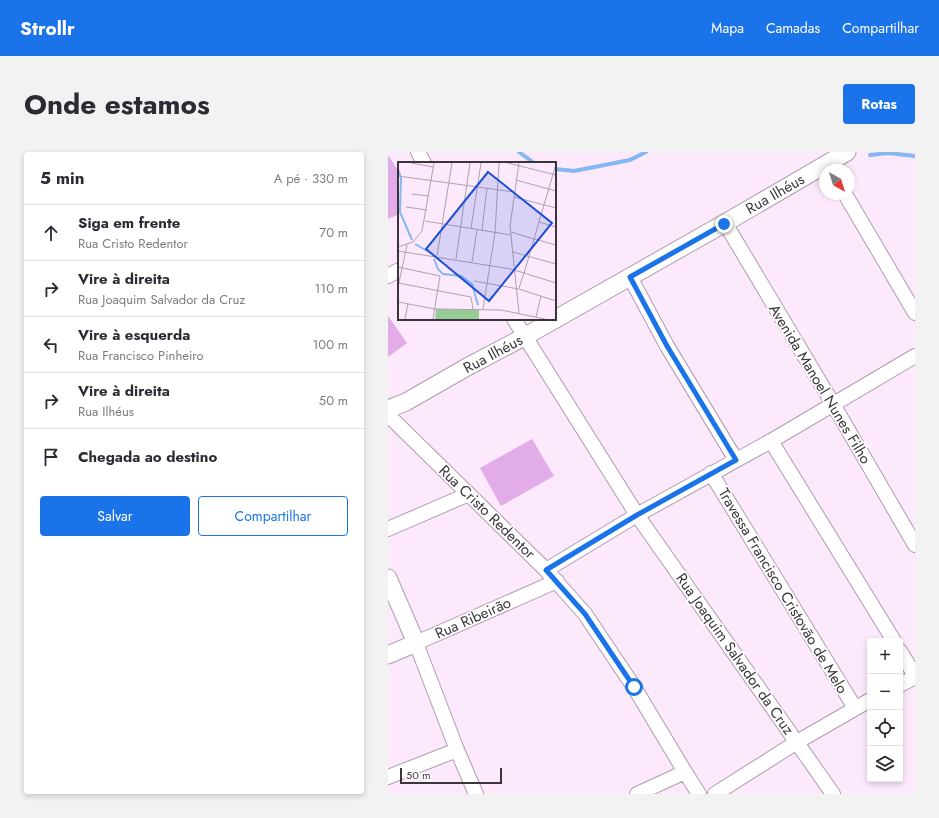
<!DOCTYPE html>
<html lang="pt">
<meta charset="utf-8">
<style>
:root{--surface:#fff;--page:#f2f2f3;--text:#2b2b33;--muted:#7c7c81;--line:#e1e1e2;--accent:#1a73e8}
body{margin:0;font-family:Jost,sans-serif;background:var(--page);color:var(--text)}
.controls{position:absolute;right:12px;bottom:12px;display:grid;overflow:hidden;border-radius:4px;box-shadow:0 2px 6px #0003}
.controls button{width:36px;height:36px;display:grid;place-items:center;padding:0;border:0;border-bottom:1px solid var(--line);background:var(--surface);color:var(--text);font:20px sans-serif}
.compass{position:absolute;left:431px;top:12px;width:36px;height:36px;border-radius:50%;background:var(--surface);box-shadow:0 2px 6px #0003;rotate:141deg}
.scale{position:absolute;left:12px;bottom:10px;width:102px;box-sizing:border-box;padding-left:4px;border:2px solid #3b343b;border-top:0;font-size:11px;line-height:14px;white-space:nowrap;color:#3b343b;-webkit-text-stroke:3px #fff;paint-order:stroke}
.stop{position:absolute;width:12px;height:12px;margin:-9px;border:3px solid #1a73e8;border-radius:50%;background:#fff}
.stop.end{background:#1a73e8;border-color:#fff;box-shadow:0 1px 4px #0008}
.list{margin:0;padding:0;list-style:none}
h2{display:flex;justify-content:space-between;align-items:center;height:52px;margin:0;padding:0 16px;font-size:17px}
h2 small{font-size:13px;font-weight:400;color:var(--muted)}
.list li{display:grid;grid-template-columns:26px 1fr auto;gap:12px;align-items:center;box-sizing:border-box;height:56px;padding:0 16px;border-top:1px solid var(--line)}
.list b{display:block;font-size:15px;white-space:nowrap}
.list p{margin:0;font-size:13px;white-space:nowrap;color:var(--muted)}
.list em{font-size:13px;font-style:normal;color:var(--muted)}
.actions{display:flex;gap:8px;padding:12px 16px}
.actions a{flex:1;padding:9px 0;border:1px solid var(--accent);border-radius:4px;text-align:center;font-size:14px;color:var(--accent)}
.actions .main{background:var(--accent);color:#fff}
.icon{flex:none;width:22px;height:22px;fill:none;stroke:currentColor;stroke-width:2;stroke-linecap:round;stroke-linejoin:round}
.map{position:relative;flex:none;width:527px;height:642px;overflow:hidden;border-radius:4px}
header{display:flex;align-items:center;gap:24px;box-sizing:border-box;height:56px;padding:0 20px;background:var(--accent);color:#fff}
header strong{font-size:19px}
nav{display:flex;gap:22px;margin-inline-start:auto;font-size:14px}
.intro{display:flex;align-items:center;justify-content:space-between;box-sizing:border-box;height:96px;padding:0 24px}
h1{margin:0;font-size:28px}
.button{padding:10px 18px;border-radius:4px;background:var(--accent);color:#fff;font-size:14px;font-weight:700}
main{display:flex;gap:24px;padding:0 24px}
aside{flex:1;background:var(--surface);border-radius:4px;box-shadow:0 2px 6px #0003}
.map>svg:first-child{display:block}
.lines{fill:none;stroke-linecap:round;stroke-linejoin:round}
.stream{stroke:#85b7f3;stroke-width:4}
.building{fill:#e2ace8}
.minor-casing{stroke:#ae9caf;stroke-width:16}
.major-casing{stroke:#ae9caf;stroke-width:19}
.minor{stroke:#fff;stroke-width:14}
.major{stroke:#fff;stroke-width:17}
.route{stroke:#1a73e8;stroke-width:5}
.labels{text-anchor:middle;stroke-width:3.5;stroke-linejoin:round;paint-order:stroke}
.street-label{font-size:15px;fill:#3b343b;stroke:#fff}
.inset-river{fill:none;stroke:#85b7f3;stroke-width:2}
.inset-road{fill:none;stroke:#afa1af;stroke-width:1}
.view{fill:#1d4ed8;fill-opacity:0.15;stroke:#1d4ed8;stroke-width:2}
.inset-edge{fill:none;stroke:#3b343b;stroke-width:2}
</style>
<header>
<strong>Strollr</strong>
<nav><a>Mapa</a><a>Camadas</a><a>Compartilhar</a></nav>
</header>
<div class="intro"><h1>Onde estamos</h1><a class="button">Rotas</a></div>
<main>
<aside>
<h2>5 min<small>A pé · 330 m</small></h2>
<ul class="list">
<li><svg class="icon" aria-label="ahead" viewBox="0 0 24 24"><path d="M12 20V5M6 11l6-6 6 6"/></svg><div><b>Siga em frente</b><p>Rua Cristo Redentor</p></div><em>70 m</em></li>
<li><svg class="icon" aria-label="right" viewBox="0 0 24 24"><path d="M7 20v-9h11M14 6l5 5-5 5"/></svg><div><b>Vire à direita</b><p>Rua Joaquim Salvador da Cruz</p></div><em>110 m</em></li>
<li><svg class="icon" aria-label="left" viewBox="0 0 24 24"><path d="M17 20v-9H6M10 6l-5 5 5 5"/></svg><div><b>Vire à esquerda</b><p>Rua Francisco Pinheiro</p></div><em>100 m</em></li>
<li><svg class="icon" aria-label="right" viewBox="0 0 24 24"><path d="M7 20v-9h11M14 6l5 5-5 5"/></svg><div><b>Vire à direita</b><p>Rua Ilhéus</p></div><em>50 m</em></li>
<li><svg class="icon" aria-label="arrive" viewBox="0 0 24 24"><path d="M6 21V4h12l-3 4 3 4H6"/></svg><div><b>Chegada ao destino</b></div></li>
</ul>
<div class="actions"><a class="main">Salvar</a><a>Compartilhar</a></div>
</aside>
<div class="map">
<svg width="527" height="642" viewBox="0 0 527 642">
<rect width="100%" height="100%" fill="#fce9fc"/>
<g class="lines">
<path class="stream" d="M 131,0 L 146,11
M 482,3 L 500,1 L 527,4
M 167,17 L 186,19 L 242,8 L 258,0"/>
</g>
<path class="building" d="M 0,3 L 11,20 L 11,62 L 0,67 Z
M 0,164 L 19,191 L 0,205 Z
M 144,287 L 166,324 L 113,354 L 92,316 Z"/>
<g class="lines">
<defs>
<path id="minor" d="M 30,0 L 36,11
M 457,42 L 527,161
M 337,71 L 445,252 L 527,393
M 0,124 L 11,118
M 242,125 L 279,194 L 348,308
M 126,167 L 249,363 L 445,642
M 0,263 L 158,418 L 197,462 L 246,535 L 297,620 L 311,642
M 383,289 L 506,489
M 323,321 L 467,556
M 0,377 L 81,342
M 158,418 L 249,363 L 383,289 L 527,204
M 512,499 L 527,524
M 512,533 L 527,525
M 0,625 L 69,598
M 88,642 L 69,598 L 28,491 L 169,429
M 249,642 L 297,620
M 327,642 L 409,590 L 482,548"/>
<path id="major" d="M 0,257 L 18,250 L 79,215 L 136,185 L 337,71 L 459,0
M 0,426 L 28,491 L 0,503"/>
</defs>
<use href="#minor" class="minor-casing"/>
<use href="#major" class="major-casing"/>
<use href="#minor" class="minor"/>
<use href="#major" class="major"/>
</g>
<g class="lines">
<path class="route" d="M 246,535 L 197,462 L 158,418 L 249,363 L 348,308 L 279,194 L 242,125 L 336,72"/>
</g>
<g class="labels">
<g class="street-label">
<text transform="translate(387 42) rotate(-30)" y="5">Rua Ilhéus</text>
<text transform="translate(105 202) rotate(-28)" y="5">Rua Ilhéus</text>
<text transform="translate(432 232) rotate(59)" y="5">Avenida Manoel Nunes Filho</text>
<text transform="translate(99 360) rotate(44)" y="5">Rua Cristo Redentor</text>
<text transform="translate(395 439) rotate(59)" y="5">Travessa Francisco Cristovão de Melo</text>
<text transform="translate(85 466) rotate(-24)" y="5">Rua Ribeirão</text>
<text transform="translate(347 502) rotate(55)" y="5">Rua Joaquim Salvador da Cruz</text>
</g>
</g>
<g transform="translate(10 10)">
<rect width="158" height="158" fill="#fce9fc"/>
<path d="M 38,147 L 81,148 L 81,157 L 37,157 Z" fill="#98cc97"/>
<path class="inset-river" d="M 0,7 L 3,16 L 2,50 L 14,78M 17,82 L 33,91M 36,97 L 40,107 L 45,112 L 63,114 L 74,122 L 80,143"/>
<path class="inset-road" d="M 14,1 L 35,5M 110,1 L 158,13M 121,1 L 112,64 L 121,151M 0,14 L 116,30M 118,18 L 158,29M 14,32 L 31,34M 116,35 L 158,46M 8,45 L 29,48M 27,59 L 113,73M 141,60 L 158,65M 73,66 L 83,1M 84,68 L 89,26M 113,70 L 136,77 L 158,2M 0,85 L 15,80 L 24,69 L 36,1M 0,89 L 113,107 L 126,111 L 136,77 L 158,83M 115,90 L 158,102M 39,94 L 54,1M 58,97 L 72,1M 74,100 L 79,68M 0,105 L 42,114 L 35,157M 76,119 L 121,127 L 158,139M 0,121 L 73,135 L 75,147M 0,125 L 9,83M 121,126 L 126,111 L 158,121M 0,140 L 37,147 L 103,148 L 147,157M 85,147 L 97,71 L 101,1M 138,155 L 143,134M 7,157 L 10,142"/>
<path class="view" d="M 90,10 L 154,61 L 91,139 L 28,87 Z"/>
<rect width="158" height="158" class="inset-edge"/>
</g>
</svg>
<div class="controls">
<button>+</button>
<button>−</button>
<button><svg class="icon" aria-label="locate" viewBox="0 0 24 24"><circle cx="12" cy="12" r="6"/><path d="M12 2v4M12 18v4M2 12h4M18 12h4"/></svg></button>
<button><svg class="icon" aria-label="layers" viewBox="0 0 24 24"><path d="M12 4l9 5-9 5-9-5zM3 14l9 5 9-5"/></svg></button>
</div>
<svg class="compass" viewBox="-18 -18 36 36"><path d="M0-13l5 13h-10z" fill="#e53935"/><path d="M0 13l5-13h-10z" fill="#7c7c81"/></svg>
<div class="scale">50 m</div>
<div class="stop" style="left:246px;top:535px"></div>
<div class="stop end" style="left:336px;top:72px"></div>
</div>
</main>
